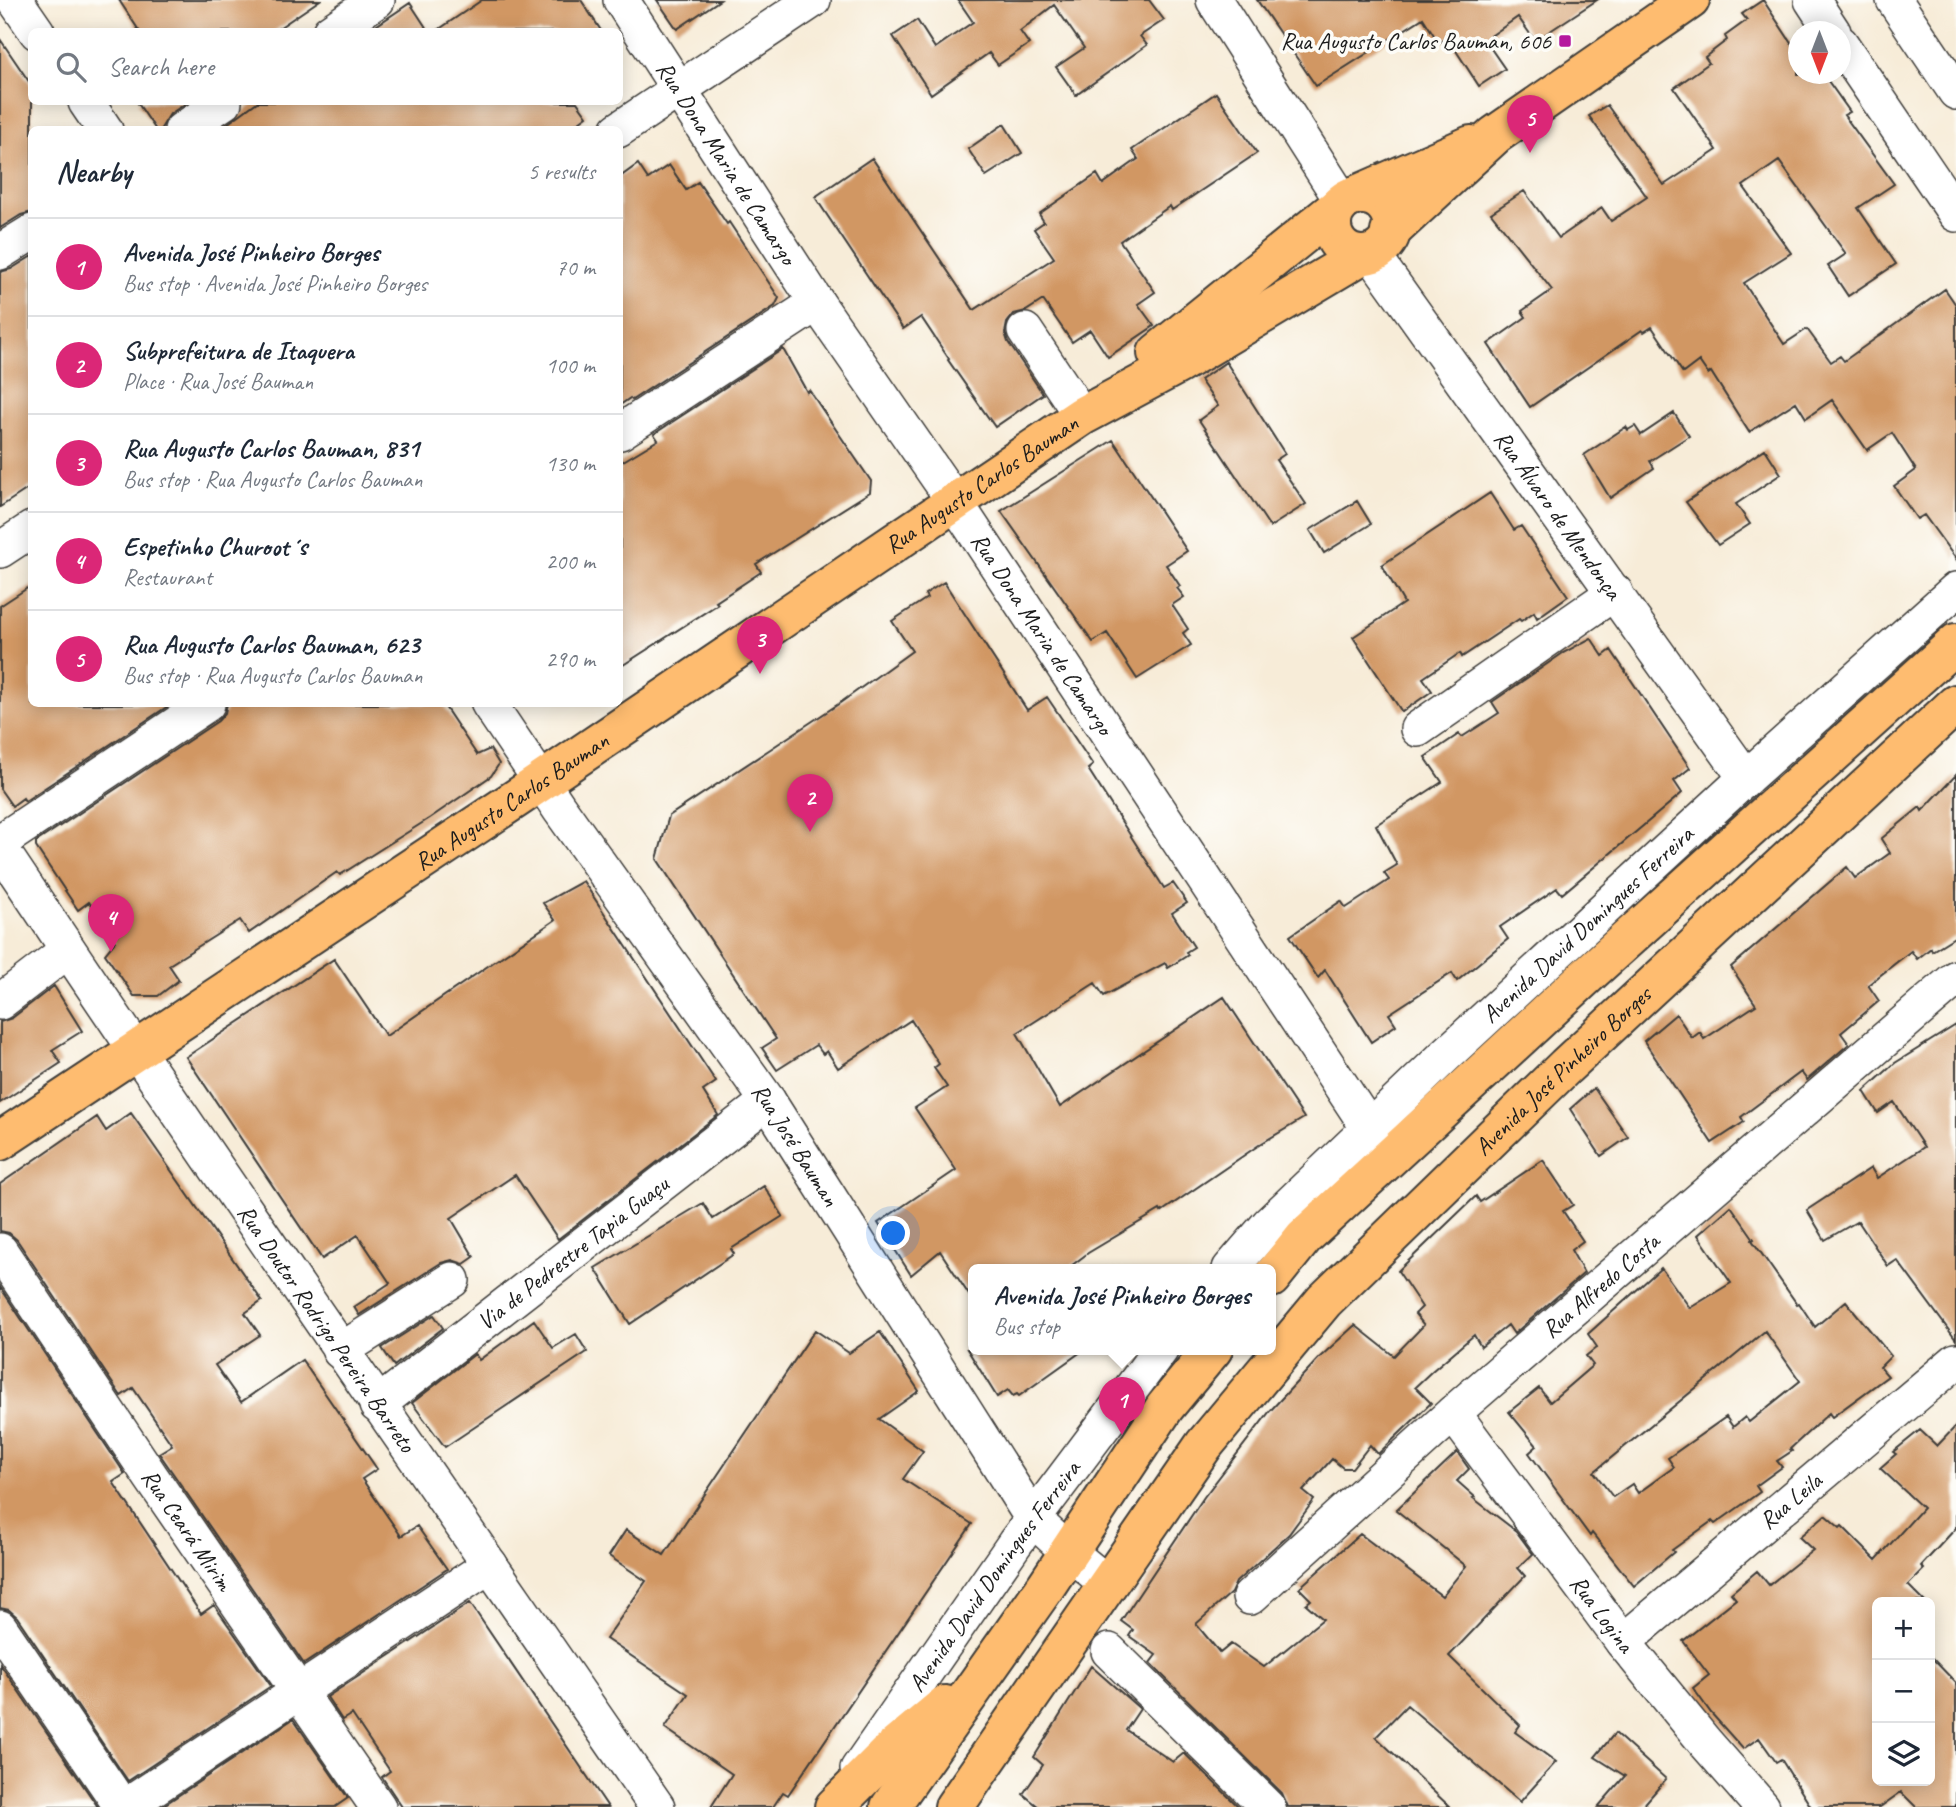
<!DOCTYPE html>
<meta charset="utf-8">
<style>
:root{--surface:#fff;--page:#f2f2f3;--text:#1f2937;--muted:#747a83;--line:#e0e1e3;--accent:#db2777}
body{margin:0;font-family:Caveat,sans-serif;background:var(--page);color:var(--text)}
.controls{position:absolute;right:21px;bottom:21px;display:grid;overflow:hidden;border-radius:10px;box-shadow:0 4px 18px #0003}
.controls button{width:63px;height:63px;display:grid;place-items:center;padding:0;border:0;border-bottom:2px solid var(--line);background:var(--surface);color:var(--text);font:35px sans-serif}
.compass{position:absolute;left:1788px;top:21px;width:63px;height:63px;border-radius:50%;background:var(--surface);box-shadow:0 4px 18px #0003;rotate:180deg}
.you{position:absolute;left:894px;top:1234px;width:24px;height:24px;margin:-18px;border:5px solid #fff;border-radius:50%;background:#1a73e8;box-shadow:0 0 0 10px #1a73e833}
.badge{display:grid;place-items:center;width:46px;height:46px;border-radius:50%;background:var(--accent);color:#fff;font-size:23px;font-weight:700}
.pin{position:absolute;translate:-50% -58px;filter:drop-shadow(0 2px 4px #0008)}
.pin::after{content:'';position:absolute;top:37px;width:24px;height:21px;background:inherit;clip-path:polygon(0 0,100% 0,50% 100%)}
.popup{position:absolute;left:968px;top:1264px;width:308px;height:91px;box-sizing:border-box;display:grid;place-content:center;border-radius:10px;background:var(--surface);filter:drop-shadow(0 2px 5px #0005);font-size:23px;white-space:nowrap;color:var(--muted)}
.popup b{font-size:26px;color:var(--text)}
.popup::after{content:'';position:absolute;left:50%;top:100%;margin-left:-14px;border:14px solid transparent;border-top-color:var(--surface)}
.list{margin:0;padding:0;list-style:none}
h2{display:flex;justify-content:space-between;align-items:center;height:91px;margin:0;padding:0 28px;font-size:30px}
h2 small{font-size:23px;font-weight:400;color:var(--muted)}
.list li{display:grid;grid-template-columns:46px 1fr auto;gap:21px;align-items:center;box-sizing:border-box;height:98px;padding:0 28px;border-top:2px solid var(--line)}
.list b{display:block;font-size:26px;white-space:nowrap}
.list p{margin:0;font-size:23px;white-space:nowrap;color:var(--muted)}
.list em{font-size:23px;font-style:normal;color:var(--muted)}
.icon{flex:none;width:38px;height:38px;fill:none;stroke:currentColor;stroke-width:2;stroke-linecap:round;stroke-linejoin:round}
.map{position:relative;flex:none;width:1956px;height:1807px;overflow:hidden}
.search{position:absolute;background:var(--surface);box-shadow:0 4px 18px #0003;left:28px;top:28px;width:595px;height:77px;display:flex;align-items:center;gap:18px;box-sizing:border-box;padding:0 24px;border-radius:10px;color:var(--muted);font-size:26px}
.panel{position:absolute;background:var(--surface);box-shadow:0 4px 18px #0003;left:28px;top:126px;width:595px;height:581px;border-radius:10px}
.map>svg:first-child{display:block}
.building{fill:#d19764;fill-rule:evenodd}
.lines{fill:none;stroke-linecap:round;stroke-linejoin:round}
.minor-casing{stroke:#3d3b38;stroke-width:38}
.major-casing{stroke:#3d3b38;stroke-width:42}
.minor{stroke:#fff;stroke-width:35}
.major{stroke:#febc70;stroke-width:38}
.poi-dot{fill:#b5179e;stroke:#fdfcf7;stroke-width:2.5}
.labels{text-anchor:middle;stroke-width:7;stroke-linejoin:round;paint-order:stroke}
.poi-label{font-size:24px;fill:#1c1c1c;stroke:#fdfcf7;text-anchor:end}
.street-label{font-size:24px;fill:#1c1c1c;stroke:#fdfcf7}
</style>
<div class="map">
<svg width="1956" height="1807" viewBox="0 0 1956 1807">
<rect width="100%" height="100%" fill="#fdfcf7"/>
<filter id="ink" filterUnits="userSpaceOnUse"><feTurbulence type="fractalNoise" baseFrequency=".0143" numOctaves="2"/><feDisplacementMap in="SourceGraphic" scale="14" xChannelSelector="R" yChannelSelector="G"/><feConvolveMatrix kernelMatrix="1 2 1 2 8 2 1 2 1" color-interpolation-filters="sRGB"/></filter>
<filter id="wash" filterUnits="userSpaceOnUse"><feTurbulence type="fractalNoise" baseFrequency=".00686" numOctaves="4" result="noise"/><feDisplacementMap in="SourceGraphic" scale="28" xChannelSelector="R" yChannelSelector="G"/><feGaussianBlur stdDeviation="1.57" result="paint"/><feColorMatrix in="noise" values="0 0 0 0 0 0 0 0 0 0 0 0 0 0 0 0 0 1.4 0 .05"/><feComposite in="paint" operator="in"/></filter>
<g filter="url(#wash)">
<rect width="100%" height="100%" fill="#f7ecd8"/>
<g id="blocks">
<path class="building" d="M 119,0 L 320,0 L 273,32 L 140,32 Z
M 482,0 L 581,0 L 602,32 L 435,32 Z
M 657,0 L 720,0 L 677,29 Z
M 958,0 L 1149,0 L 1164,20 L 1140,36 L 1147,45 L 1076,95 L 1056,67 L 1084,48 L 1054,5 L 1020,31 L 1029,44 L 998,65 L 989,53 L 931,94 L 893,36 L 917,20 L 935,48 L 973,22 Z
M 1257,0 L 1597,0 L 1535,41 L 1518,17 L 1485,40 L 1505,69 L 1479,86 L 1447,37 L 1439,43 L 1423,18 L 1316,86 Z
M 1763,0 L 1798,53 L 1798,74 L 1823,74 L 1850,112 L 1844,115 L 1894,184 L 1858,208 L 1896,264 L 1848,296 L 1828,266 L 1846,254 L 1779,161 L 1743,186 L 1791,253 L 1744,283 L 1784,344 L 1807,329 L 1831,362 L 1840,356 L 1844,361 L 1945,289 L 1956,305 L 1956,559 L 1924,515 L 1917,519 L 1894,486 L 1916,470 L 1892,433 L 1867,450 L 1832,400 L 1806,418 L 1796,402 L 1749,432 L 1711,372 L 1708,374 L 1699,361 L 1683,373 L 1652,327 L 1644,332 L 1642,330 L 1530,407 L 1488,344 L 1526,317 L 1522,311 L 1552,290 L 1491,213 L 1524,191 L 1559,238 L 1602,208 L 1611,221 L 1647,197 L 1589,116 L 1607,105 L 1664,185 L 1717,150 L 1674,88 L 1709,63 L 1705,57 L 1727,40 L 1725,36 L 1747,20 L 1742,14 Z
M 410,3 L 429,32 L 367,32 Z
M 0,39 L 32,86 L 32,212 L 21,215 L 0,228 Z
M 1216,93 L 1257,153 L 1172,210 L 1170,206 L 1120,241 L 1155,292 L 1138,304 L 1154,326 L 1108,357 L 1090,330 L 1072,342 L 1043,300 L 1026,311 L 1014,314 L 1007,323 L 1005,333 L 1008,342 L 1043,394 L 995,427 L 948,360 L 949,359 L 921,317 L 903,329 L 815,197 L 872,158 L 974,310 L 1054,258 L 1034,229 L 1044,222 L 1039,214 L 1097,174 L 1103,184 L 1138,159 L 1132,150 Z
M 137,102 L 188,102 L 170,114 L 160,130 L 156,130 Z
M 257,102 L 577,102 L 587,116 L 568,130 L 219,130 Z
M 1004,124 L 1022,153 L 986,176 L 968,149 Z
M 638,164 L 648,179 L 669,165 L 686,190 L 698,182 L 727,224 L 729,222 L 779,298 L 775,306 L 632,400 L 630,398 L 620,405 L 620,177 Z
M 32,256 L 32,486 L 0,507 L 0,272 L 11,269 Z
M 783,349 L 807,392 L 809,390 L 871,481 L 870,492 L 756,564 L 761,572 L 716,602 L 718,604 L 620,667 L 620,463 L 658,440 L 654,434 Z
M 1226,362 L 1285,454 L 1276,460 L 1306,504 L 1270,527 L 1199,420 L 1218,406 L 1200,380 Z
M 1674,413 L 1689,436 L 1650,461 L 1654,468 L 1610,498 L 1584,455 L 1626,427 L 1628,430 L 1635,426 L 1641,435 Z
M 1113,440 L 1187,551 L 1166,565 L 1180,586 L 1177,588 L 1184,597 L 1172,605 L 1188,629 L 1183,633 L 1191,645 L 1137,679 L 1107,633 L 1093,642 L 1001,511 Z
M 1765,449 L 1781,474 L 1736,504 L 1750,524 L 1718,545 L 1686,502 Z
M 1490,493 L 1514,530 L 1521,526 L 1568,596 L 1537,618 L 1534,612 L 1521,621 L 1519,619 L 1462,657 L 1460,653 L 1423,678 L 1432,691 L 1402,712 L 1353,637 L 1404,603 L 1382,565 Z
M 1357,501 L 1371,524 L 1324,553 L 1310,530 Z
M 944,582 L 1027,710 L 1047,697 L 1093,765 L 1088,769 L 1164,888 L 1173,883 L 1187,903 L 1172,913 L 1194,947 L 1186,952 L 1188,955 L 1168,968 L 1165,963 L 1104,996 L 1095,983 L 1017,1033 L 1060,1107 L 1224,997 L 1304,1118 L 1262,1143 L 1161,1212 L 1160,1210 L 1088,1253 L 1067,1269 L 973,1269 L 973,1301 L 940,1251 L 911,1275 L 878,1223 L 956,1170 L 915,1108 L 947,1087 L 934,1068 L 939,1064 L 911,1020 L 838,1068 L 827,1051 L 823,1054 L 816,1045 L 777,1070 L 762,1048 L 776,1039 L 657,859 L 669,816 L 840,703 L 912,651 L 892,621 L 927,598 L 925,594 Z
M 32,585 L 32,704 L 171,704 L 25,801 L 23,798 L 12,806 L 0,789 L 0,606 Z
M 1591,638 L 1603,656 L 1611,650 L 1690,768 L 1674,781 L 1682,793 L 1562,894 L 1557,888 L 1500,927 L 1508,939 L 1457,981 L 1452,973 L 1389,1014 L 1396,1025 L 1371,1042 L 1325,970 L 1318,978 L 1290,936 L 1341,901 L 1346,908 L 1389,880 L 1384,873 L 1397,865 L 1376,825 L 1442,782 L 1425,757 L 1459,734 L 1462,737 L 1499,713 L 1492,702 L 1563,653 Z
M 227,704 L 443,704 L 477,755 L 490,749 L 499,764 L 491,776 L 430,818 L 340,875 L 337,872 L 249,933 L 240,920 L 169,965 L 179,980 L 158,996 L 134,996 L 105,954 L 115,942 L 89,902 L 78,910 L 36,847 L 36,842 L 218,721 L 225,713 Z
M 1956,775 L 1956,936 L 1932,951 L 1931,948 L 1917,959 L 1911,951 L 1868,985 L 1879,1001 L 1841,1033 L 1849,1044 L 1807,1080 L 1801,1072 L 1741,1117 L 1744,1122 L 1712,1143 L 1644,1041 L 1676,1014 L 1692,1038 L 1700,1032 L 1704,1039 L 1756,1005 L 1731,967 L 1847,867 L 1855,878 L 1890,853 L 1881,839 L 1920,807 L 1922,811 Z
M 583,881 L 716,1082 L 703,1091 L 718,1115 L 558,1239 L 515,1175 L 451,1218 L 474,1257 L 464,1264 L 452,1260 L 441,1263 L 359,1315 L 354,1307 L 390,1283 L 358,1235 L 322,1259 L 186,1057 L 334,959 L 386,1036 L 555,920 L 543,903 Z
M 54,986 L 82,1031 L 52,1050 L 61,1063 L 0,1103 L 0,1022 L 12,1018 Z
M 1956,1025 L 1956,1340 L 1897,1260 L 1888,1266 L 1858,1221 L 1825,1240 L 1807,1210 L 1871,1168 L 1877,1178 L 1924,1147 L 1894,1102 L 1878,1113 L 1864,1091 L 1895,1063 Z
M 1594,1088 L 1628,1137 L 1601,1156 L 1570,1109 Z
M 131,1113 L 262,1301 L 245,1313 L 260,1335 L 215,1365 L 241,1402 L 302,1360 L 377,1469 L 362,1479 L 401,1536 L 417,1526 L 447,1569 L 304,1664 L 159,1453 L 172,1445 L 133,1388 L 121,1396 L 17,1240 L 9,1233 L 0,1231 L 0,1184 L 97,1117 L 106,1131 Z
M 1543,1160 L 1573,1205 L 1563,1211 L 1583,1241 L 1571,1250 L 1584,1273 L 1514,1334 L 1508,1325 L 1481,1347 L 1474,1335 L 1432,1371 L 1415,1387 L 1431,1403 L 1378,1454 L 1370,1445 L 1352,1468 L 1343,1468 L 1332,1459 L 1303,1491 L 1314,1500 L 1289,1534 L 1236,1582 L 1231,1593 L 1196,1624 L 1220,1653 L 1231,1644 L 1264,1667 L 1323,1619 L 1306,1604 L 1311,1600 L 1299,1588 L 1360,1534 L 1442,1596 L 1466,1566 L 1396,1510 L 1457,1452 L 1469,1469 L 1457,1481 L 1475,1497 L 1473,1498 L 1516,1531 L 1533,1554 L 1518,1568 L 1525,1576 L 1449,1656 L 1520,1725 L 1515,1732 L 1556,1762 L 1520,1802 L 1407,1705 L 1376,1737 L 1450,1807 L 1288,1807 L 1282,1793 L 1150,1663 L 1156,1655 L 1129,1636 L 1133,1630 L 1121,1621 L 1204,1497 L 1270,1411 L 1319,1358 L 1355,1325 L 1394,1356 L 1424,1325 L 1415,1314 L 1422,1307 L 1398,1271 L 1476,1196 L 1480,1202 Z
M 764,1186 L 783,1216 L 731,1249 L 734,1254 L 630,1324 L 595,1268 L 703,1203 L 713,1219 Z
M 1731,1206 L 1754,1239 L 1752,1240 L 1797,1304 L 1799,1303 L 1815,1327 L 1846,1301 L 1891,1356 L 1880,1367 L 1888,1376 L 1832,1417 L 1829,1413 L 1790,1449 L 1792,1451 L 1777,1461 L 1782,1467 L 1756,1486 L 1760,1492 L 1715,1524 L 1712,1521 L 1672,1550 L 1674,1552 L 1634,1586 L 1592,1533 L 1590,1536 L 1529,1453 L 1537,1446 L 1509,1412 L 1539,1388 L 1550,1402 L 1593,1365 L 1586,1356 L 1597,1347 L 1588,1334 L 1661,1268 L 1690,1308 L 1731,1283 L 1698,1235 ZM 1765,1331 L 1800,1381 L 1749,1422 L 1745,1417 L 1733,1427 L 1726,1417 L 1668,1458 L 1674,1467 L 1638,1493 L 1632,1484 L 1613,1497 L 1594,1472 Z
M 0,1287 L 125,1474 L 113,1482 L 201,1614 L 214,1605 L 271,1686 L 128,1781 L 17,1617 L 9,1610 L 0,1608 Z
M 434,1315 L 443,1328 L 394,1366 L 382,1348 Z
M 534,1320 L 553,1348 L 576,1334 L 587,1352 L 445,1447 L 412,1403 L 475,1354 L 479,1360 Z
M 815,1330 L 849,1353 L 880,1332 L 919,1391 L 879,1419 L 923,1451 L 903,1479 L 972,1524 L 788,1795 L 783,1792 L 773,1807 L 711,1807 L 732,1774 L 665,1728 L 688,1694 L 606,1639 L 646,1581 L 609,1556 L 626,1530 L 664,1555 Z
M 967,1349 L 1085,1349 L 1019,1396 L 1017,1394 L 1013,1396 L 1008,1390 L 997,1397 Z
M 1956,1426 L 1956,1528 L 1921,1566 L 1924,1569 L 1908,1585 L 1925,1602 L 1877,1602 L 1877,1781 L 1930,1781 L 1930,1656 L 1956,1683 L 1956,1807 L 1916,1807 L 1901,1792 L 1880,1807 L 1811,1807 L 1781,1759 L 1776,1762 L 1759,1738 L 1743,1749 L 1711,1713 L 1693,1688 L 1709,1675 L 1683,1641 L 1736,1599 L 1731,1593 L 1757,1571 L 1769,1585 L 1813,1550 L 1799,1537 L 1825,1515 L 1840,1528 L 1842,1526 L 1876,1560 L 1923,1508 L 1880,1468 L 1896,1454 L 1893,1452 L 1920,1430 L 1937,1446 Z
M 470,1603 L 591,1782 L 608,1807 L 402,1807 L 382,1777 L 390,1771 L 352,1714 L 342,1720 L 327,1697 Z
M 0,1664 L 98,1807 L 0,1807 Z
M 1091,1666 L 1140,1709 L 1126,1730 L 1173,1762 L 1184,1753 L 1239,1807 L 1039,1807 L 1023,1794 L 1043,1765 L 1034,1757 Z
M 293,1719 L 348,1798 L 335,1807 L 161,1807 Z
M 1615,1733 L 1666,1779 L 1642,1807 L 1598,1807 L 1625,1776 L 1595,1757 Z"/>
</g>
</g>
<g filter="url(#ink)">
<use href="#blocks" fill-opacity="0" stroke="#3d3b38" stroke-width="2"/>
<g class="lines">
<defs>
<g id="minor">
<path d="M 15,0 L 37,32"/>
<path id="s1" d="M 621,0 L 817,303 L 955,502 L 1369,1128"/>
<path d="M 1214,0 L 1343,202"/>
<path d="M 1812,0 L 1833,32"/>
<path d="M 1894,0 L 1956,92"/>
<path d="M 330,32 L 377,0"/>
<path d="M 1840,43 L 1956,214"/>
<path d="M 86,102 L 105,130"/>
<path d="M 182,130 L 224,102"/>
<path d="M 618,130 L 813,0"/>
<path d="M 0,252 L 32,232"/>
<path id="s2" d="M 1371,253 L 1746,778"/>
<path d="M 1025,331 L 1082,416"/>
<path d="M 620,432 L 817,303"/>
<path d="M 0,550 L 32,529"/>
<path id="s3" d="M 489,704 L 559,808 L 768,1101 L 1033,1519 L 1069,1552 L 1108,1584"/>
<path d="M 1418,729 L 1615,592"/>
<path d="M 0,842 L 207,704"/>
<path id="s4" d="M 0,848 C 215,1170 437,1488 657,1807"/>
<path d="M 0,1002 L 68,950"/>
<path id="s5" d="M 0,1251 L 151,1477 L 378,1807"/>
<path id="s6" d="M 1230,1269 L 1269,1224 L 1449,1052 L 1746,778 L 1956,590"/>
<path d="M 340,1351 L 452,1280"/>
<path id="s7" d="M 377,1405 L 768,1101"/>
<path id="s8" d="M 1453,1413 L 1623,1642 L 1704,1741 L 1762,1807"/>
<path id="s9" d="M 1250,1597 L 1453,1413 L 1956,978"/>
<path d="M 0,1628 L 122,1807"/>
<path id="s10" d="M 1623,1642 L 1956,1361"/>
<path d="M 1109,1651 L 1268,1807"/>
<path id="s11" d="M 858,1769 L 1015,1543 L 1161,1349"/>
<path d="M 125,1807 L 490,1565"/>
</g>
<g id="major">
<circle cx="1362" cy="225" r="30"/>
<path d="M 1352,197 L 1471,145"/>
<path d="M 1390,232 L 1495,135 L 1690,0"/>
<path d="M 1157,353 L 1340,205"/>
<path id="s12" d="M 0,1141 L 517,798 L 1082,416 L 1179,364 L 1362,255"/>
<path d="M 1271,1278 L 1304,1237 L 1594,969 L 1956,643"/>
<path d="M 834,1807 L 890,1751 L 945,1705"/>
<path d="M 890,1807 L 1046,1586 L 1165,1407 L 1213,1349"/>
<path id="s13" d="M 954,1807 L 1204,1445 L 1324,1301 L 1566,1066 L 1956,704"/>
</g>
</defs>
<use href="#minor" class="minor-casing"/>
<use href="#major" class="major-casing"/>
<use href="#minor" class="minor"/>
<use href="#major" class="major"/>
</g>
</g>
<rect class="poi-dot" x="1558" y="34" width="14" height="14" rx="3.5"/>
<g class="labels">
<g class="poi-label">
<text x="1551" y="49">Rua Augusto Carlos Bauman, 606</text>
</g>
<g class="street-label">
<text dy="8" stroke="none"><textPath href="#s1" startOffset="194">Rua Dona Maria de Camargo</textPath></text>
<text dy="8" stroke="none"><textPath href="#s12" startOffset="1181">Rua Augusto Carlos Bauman</textPath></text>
<text dy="8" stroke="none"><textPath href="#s2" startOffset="322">Rua Álvaro de Mendonça</textPath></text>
<text dy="8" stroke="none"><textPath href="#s1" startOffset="761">Rua Dona Maria de Camargo</textPath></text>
<text dy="8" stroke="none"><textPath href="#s12" startOffset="614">Rua Augusto Carlos Bauman</textPath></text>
<text dy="8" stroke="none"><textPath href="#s6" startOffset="497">Avenida David Domingues Ferreira</textPath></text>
<text dy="8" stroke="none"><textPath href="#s13" startOffset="959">Avenida José Pinheiro Borges</textPath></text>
<text dy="8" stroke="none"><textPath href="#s3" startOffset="537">Rua José Bauman</textPath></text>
<text dy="8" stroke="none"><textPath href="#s7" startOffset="248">Via de Pedrestre Tapia Guaçu</textPath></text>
<text dy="8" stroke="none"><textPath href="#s9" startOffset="469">Rua Alfredo Costa</textPath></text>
<text dy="8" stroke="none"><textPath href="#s4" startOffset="581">Rua Doutor Rodrigo Pereira Barreto</textPath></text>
<text dy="8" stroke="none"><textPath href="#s10" startOffset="219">Rua Leila</textPath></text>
<text dy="8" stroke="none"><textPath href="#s5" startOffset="336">Rua Ceará Mirim</textPath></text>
<text dy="8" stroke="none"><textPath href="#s11" startOffset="236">Avenida David Domingues Ferreira</textPath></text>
<text dy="8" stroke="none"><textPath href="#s8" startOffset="250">Rua Logina</textPath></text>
</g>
</g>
</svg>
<div class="controls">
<button>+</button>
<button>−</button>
<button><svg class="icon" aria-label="layers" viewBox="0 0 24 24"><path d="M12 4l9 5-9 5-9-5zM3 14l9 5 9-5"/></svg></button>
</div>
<svg class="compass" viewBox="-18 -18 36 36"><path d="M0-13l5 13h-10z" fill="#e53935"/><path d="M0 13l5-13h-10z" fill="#747a83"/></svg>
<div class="you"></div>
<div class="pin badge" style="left:1122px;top:1435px">1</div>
<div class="popup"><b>Avenida José Pinheiro Borges</b>Bus stop</div>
<div class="pin badge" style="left:810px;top:832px">2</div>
<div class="pin badge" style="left:760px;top:674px">3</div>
<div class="pin badge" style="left:111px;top:952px">4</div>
<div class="pin badge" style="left:1530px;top:153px">5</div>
<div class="search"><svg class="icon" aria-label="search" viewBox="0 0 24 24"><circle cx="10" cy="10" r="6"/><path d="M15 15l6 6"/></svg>Search here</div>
<section class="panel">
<h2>Nearby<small>5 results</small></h2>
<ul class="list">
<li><span class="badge">1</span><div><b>Avenida José Pinheiro Borges</b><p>Bus stop · Avenida José Pinheiro Borges</p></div><em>70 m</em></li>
<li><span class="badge">2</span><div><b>Subprefeitura de Itaquera</b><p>Place · Rua José Bauman</p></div><em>100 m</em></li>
<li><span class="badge">3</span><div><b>Rua Augusto Carlos Bauman, 831</b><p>Bus stop · Rua Augusto Carlos Bauman</p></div><em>130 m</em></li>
<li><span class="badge">4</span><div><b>Espetinho Churoot´s</b><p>Restaurant</p></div><em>200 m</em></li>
<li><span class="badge">5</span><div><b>Rua Augusto Carlos Bauman, 623</b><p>Bus stop · Rua Augusto Carlos Bauman</p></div><em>290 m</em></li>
</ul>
</section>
</div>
